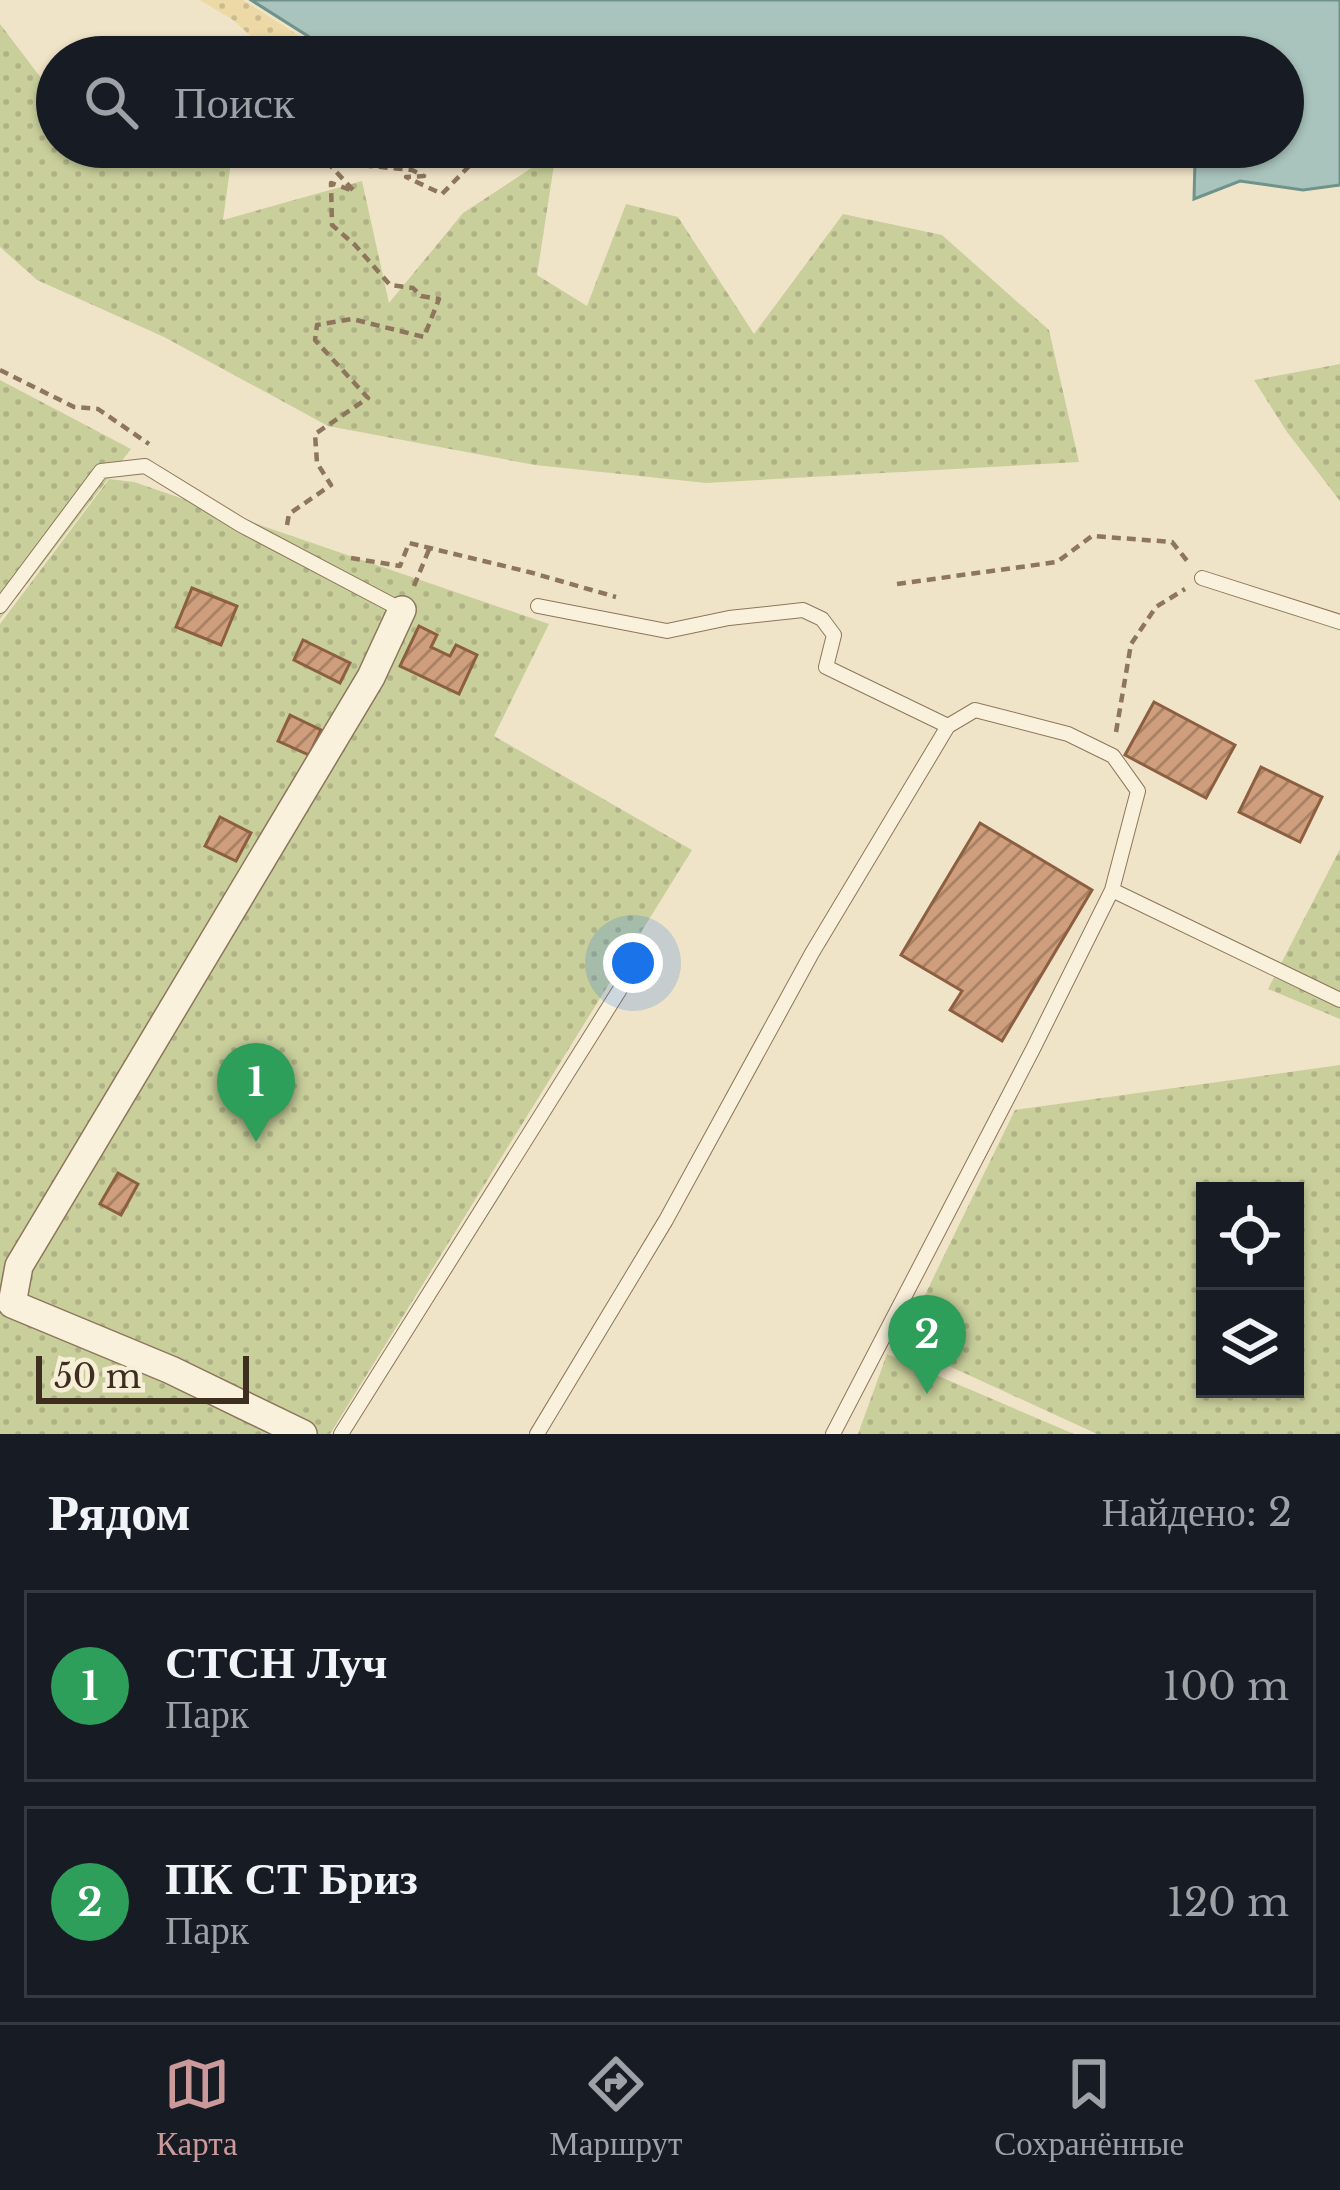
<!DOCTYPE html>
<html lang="ru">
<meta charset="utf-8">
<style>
:root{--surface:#171b24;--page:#20242c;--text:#f1f3f6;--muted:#9ea1a6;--line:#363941;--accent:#cc999b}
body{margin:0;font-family:"Libre Baskerville",serif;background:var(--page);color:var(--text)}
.controls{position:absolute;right:36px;bottom:36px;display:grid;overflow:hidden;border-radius:0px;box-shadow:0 3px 9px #0004}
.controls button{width:108px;height:108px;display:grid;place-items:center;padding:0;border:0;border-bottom:3px solid var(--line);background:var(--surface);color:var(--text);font:60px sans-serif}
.scale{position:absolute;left:36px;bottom:30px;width:213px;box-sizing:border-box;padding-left:12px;border:6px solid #3d2e20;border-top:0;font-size:33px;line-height:42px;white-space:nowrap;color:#3d2e20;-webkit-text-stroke:9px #f7eed8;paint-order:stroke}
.you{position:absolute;left:633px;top:963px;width:42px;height:42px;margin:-30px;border:9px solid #fff;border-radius:50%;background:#1a73e8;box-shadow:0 0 0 18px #1a73e833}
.badge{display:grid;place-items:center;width:78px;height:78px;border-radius:50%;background:var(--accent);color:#fff;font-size:39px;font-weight:700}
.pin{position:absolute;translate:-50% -99px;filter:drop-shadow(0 3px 6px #0008)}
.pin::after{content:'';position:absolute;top:63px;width:42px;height:36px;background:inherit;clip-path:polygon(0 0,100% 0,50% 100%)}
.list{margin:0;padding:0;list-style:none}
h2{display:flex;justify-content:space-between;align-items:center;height:156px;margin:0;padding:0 48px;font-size:51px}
h2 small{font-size:39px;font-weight:400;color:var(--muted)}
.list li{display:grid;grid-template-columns:78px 1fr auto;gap:36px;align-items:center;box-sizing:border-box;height:192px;margin:0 24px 24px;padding:0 24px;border:3px solid var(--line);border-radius:0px}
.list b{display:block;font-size:45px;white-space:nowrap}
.list p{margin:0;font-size:39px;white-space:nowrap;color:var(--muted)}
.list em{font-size:39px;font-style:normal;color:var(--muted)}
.icon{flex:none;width:66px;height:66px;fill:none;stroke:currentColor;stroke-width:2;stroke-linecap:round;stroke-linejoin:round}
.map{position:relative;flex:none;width:1340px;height:1434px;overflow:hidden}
.search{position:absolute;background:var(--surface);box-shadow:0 3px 9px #0004;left:36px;right:36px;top:36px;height:132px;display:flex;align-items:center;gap:30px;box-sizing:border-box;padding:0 42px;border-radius:66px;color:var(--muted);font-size:45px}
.sheet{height:588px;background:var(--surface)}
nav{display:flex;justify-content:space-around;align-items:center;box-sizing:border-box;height:168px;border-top:3px solid var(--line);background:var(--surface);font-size:33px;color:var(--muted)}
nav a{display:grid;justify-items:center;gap:6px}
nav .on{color:var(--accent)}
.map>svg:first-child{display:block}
.grass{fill:url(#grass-dots);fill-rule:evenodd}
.sand{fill:url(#sand-dots)}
.water{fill:#a9c4bc;stroke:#6f938a;stroke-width:3}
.building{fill:url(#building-hatch);stroke:#8d5f41;stroke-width:3}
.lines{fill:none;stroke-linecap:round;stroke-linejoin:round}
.service-casing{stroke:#8d765c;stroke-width:16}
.minor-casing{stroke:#8d765c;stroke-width:30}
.path{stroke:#8d765c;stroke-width:4.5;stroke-dasharray:9 6;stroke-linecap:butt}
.service{stroke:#faf1dc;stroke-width:14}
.minor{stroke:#faf1dc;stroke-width:27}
</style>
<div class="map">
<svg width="1340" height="1434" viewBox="0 0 1340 1434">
<defs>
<pattern id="grass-dots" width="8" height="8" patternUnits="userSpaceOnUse" patternTransform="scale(3)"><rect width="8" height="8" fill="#c9cf9b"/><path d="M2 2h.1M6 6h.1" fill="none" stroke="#aeb285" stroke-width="1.8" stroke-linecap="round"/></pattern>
<pattern id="sand-dots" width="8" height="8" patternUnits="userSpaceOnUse" patternTransform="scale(3)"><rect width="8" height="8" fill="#ecd9a5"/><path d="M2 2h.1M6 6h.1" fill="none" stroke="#cbbb8e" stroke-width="1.8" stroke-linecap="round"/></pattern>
<pattern id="building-hatch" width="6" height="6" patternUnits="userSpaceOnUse" patternTransform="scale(3)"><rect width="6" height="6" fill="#cf9f7d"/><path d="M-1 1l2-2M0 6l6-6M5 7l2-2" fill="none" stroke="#a98266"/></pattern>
</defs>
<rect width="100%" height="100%" fill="#f0e4c8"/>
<path class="grass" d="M 0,24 L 57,99 L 57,147 L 233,147 L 223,220 L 362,181 L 389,303 L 463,213 L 556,152 L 537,275 L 587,306 L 626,204 L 678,217 L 754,334 L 843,214 L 942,235 L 1049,330 L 1079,462 L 706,483 L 535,465 L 328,426 L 164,337 L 37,280 L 0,247 Z
M 1340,364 L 1340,501 L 1287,432 L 1254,380 Z
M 0,380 L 131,449 L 0,619 Z
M 109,479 L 134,482 L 549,624 L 494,736 L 692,850 L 330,1434 L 0,1434 L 0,624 Z
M 1340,849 L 1340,1019 L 1268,989 Z
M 1340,1065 L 1340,1434 L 1097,1434 L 901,1344 L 1015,1110 ZM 1205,1191 L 1295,1191 L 1295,1389 L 1205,1389 Z
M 887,1354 L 1074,1434 L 858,1434 Z"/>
<path class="sand" d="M 200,0 L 243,0 L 332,57 L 280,57 L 265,49 L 233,20 Z"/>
<path class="water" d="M 251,0 L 1340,0 L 1340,185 L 1303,190 L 1240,181 L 1194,199 L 1195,160 L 1170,147 L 1283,147 L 1283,57 L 875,57 L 823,46 L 816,57 L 475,57 L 442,50 L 435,57 L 341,57 Z"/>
<path class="building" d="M 192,588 L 237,606 L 221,645 L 176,627 Z
M 419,626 L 437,635 L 431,647 L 450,656 L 456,645 L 477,655 L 459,694 L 400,666 Z
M 303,640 L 350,663 L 340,683 L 294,660 Z
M 1154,702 L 1235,745 L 1206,798 L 1125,755 Z
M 290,715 L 321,730 L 309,755 L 278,741 Z
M 1261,767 L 1322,797 L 1300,842 L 1239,812 Z
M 220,817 L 251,833 L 236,861 L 205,846 Z
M 980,823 L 1092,890 L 1002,1041 L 950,1010 L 962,991 L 901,955 Z
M 118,1173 L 138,1184 L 121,1215 L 100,1204 Z"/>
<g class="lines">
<defs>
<path id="service" d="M 1202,578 L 1340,622
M 0,606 L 101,471 L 145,466 L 241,525 L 402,610
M 538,606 L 667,631 L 729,618 L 803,610 L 822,619 L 834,635 L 826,667 L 948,726
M 1112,890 L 1340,1000
M 341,1434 L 644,951
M 537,1434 L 666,1220 L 812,953 L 948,726 L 975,710 L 1068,734 L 1113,756 L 1138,791 L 1112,890 L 1033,1049 L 833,1434"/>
<path id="minor" d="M 303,1434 L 171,1370 L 12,1304 L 19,1266 L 371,677 L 402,610"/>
</defs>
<use href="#service" class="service-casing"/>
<use href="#minor" class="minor-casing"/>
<path class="path" d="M 0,370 L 74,407 L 98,409 L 149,444
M 287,525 L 289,514 L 331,485 L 317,463 L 315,434 L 368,398 L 315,340 L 317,325 L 352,319 L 424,337 L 439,299 L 421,296 L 413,288 L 390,285 L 355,245 L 332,225 L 331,183 L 354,191 L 327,162 L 412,170 L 424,176 L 406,177 L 442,194 L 477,158 L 463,147
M 351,558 L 400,566 L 409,543 L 529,572 L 616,597
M 897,584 L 1057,562 L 1092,536 L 1172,542 L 1188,562
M 414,586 L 430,547
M 1116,732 L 1131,644 L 1156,607 L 1185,589"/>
<use href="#service" class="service"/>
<use href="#minor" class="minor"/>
</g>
</svg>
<div class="controls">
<button><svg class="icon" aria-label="locate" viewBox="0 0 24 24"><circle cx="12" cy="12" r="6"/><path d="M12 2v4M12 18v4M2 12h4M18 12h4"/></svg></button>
<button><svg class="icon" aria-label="layers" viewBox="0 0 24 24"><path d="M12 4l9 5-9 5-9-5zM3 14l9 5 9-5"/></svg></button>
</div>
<div class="scale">50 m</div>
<div class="you"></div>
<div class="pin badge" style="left:256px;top:1142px;background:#2e9e5b">1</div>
<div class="pin badge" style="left:927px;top:1394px;background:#2e9e5b">2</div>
<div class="search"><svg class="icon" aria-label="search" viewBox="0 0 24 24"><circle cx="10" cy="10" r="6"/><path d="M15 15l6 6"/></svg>Поиск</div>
</div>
<section class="sheet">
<h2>Рядом<small>Найдено: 2</small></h2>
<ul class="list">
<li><span class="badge" style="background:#2e9e5b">1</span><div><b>СТСН Луч</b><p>Парк</p></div><em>100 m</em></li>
<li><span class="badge" style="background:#2e9e5b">2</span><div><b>ПК СТ Бриз</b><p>Парк</p></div><em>120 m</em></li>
</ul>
</section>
<nav>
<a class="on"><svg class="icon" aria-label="map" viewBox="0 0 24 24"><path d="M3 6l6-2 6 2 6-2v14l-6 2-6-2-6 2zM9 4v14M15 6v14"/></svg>Карта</a>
<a><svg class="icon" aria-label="directions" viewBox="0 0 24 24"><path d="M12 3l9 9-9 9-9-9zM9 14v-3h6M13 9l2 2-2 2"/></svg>Маршрут</a>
<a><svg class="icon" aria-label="saved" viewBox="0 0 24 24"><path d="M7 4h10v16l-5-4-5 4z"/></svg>Сохранённые</a>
</nav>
